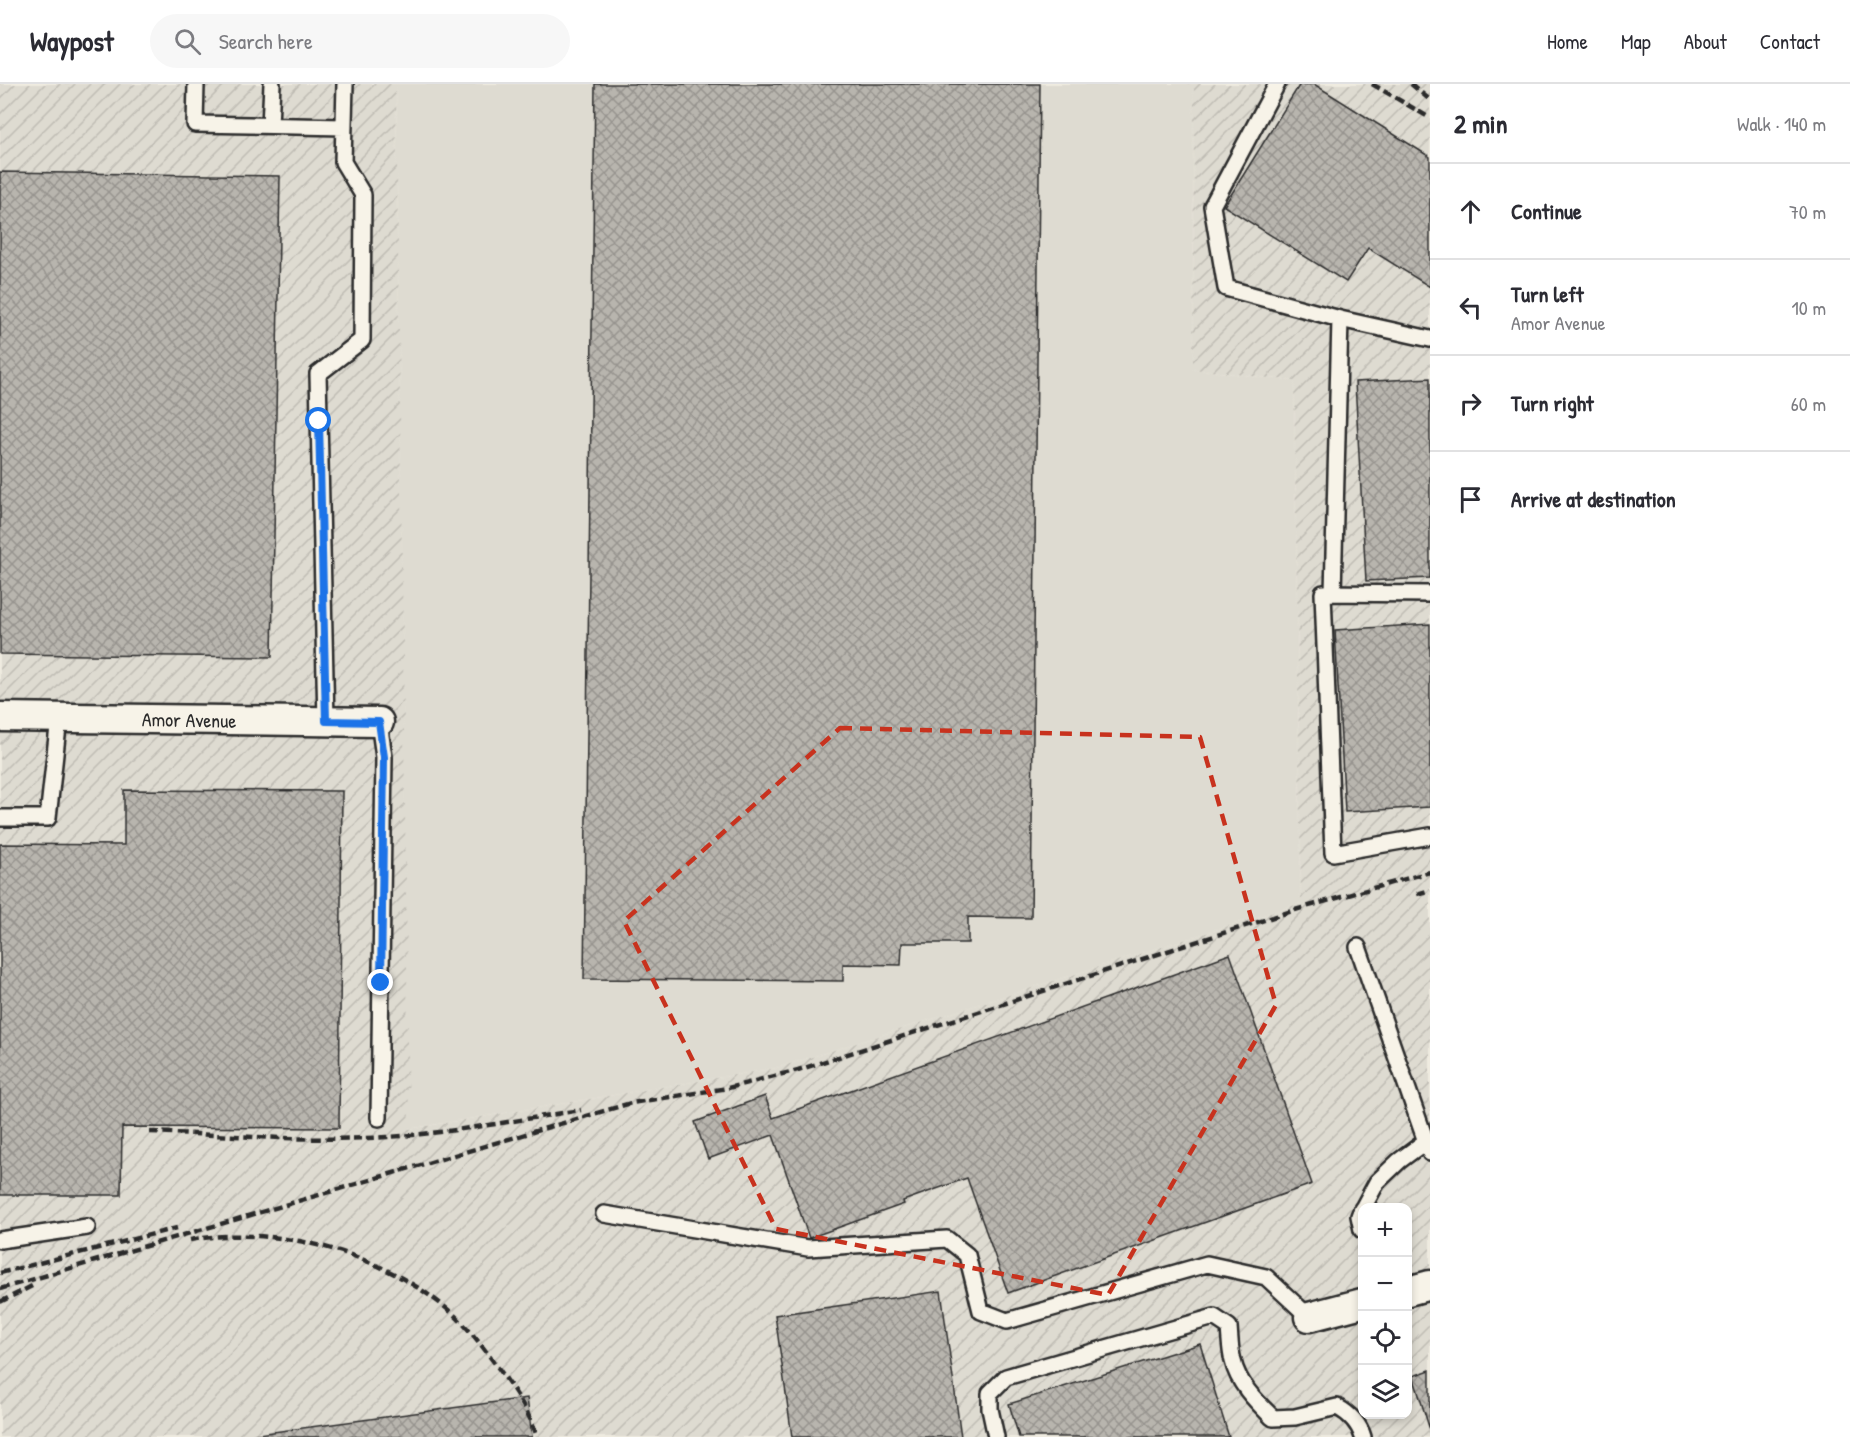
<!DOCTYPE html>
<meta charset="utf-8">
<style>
:root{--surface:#fff;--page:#f7f7f7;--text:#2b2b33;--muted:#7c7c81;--line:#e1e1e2}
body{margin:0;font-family:"Patrick Hand",sans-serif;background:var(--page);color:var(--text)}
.controls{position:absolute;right:18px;bottom:18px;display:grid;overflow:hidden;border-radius:12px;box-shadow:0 3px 9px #0003}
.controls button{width:54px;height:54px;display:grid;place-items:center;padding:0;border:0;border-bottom:2px solid var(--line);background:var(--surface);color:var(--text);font:30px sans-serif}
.stop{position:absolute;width:18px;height:18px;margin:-14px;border:4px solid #1a73e8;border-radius:50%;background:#fff}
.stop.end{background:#1a73e8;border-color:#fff;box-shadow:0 2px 6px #0008}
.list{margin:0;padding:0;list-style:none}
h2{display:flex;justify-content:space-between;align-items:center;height:78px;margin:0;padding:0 24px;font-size:26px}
h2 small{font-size:20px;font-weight:400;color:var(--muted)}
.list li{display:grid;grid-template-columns:39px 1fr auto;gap:18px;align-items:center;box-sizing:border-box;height:96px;padding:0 24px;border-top:2px solid var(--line)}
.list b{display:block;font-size:22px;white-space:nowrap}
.list p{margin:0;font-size:20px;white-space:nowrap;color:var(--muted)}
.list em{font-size:20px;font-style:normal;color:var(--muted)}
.icon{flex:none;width:33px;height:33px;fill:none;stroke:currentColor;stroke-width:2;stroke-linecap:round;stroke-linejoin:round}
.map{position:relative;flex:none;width:1430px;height:1353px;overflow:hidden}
header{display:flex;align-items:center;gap:36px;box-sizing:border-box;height:84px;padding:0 30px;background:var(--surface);border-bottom:2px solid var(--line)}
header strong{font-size:28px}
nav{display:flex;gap:33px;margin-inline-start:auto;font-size:21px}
.search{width:420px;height:54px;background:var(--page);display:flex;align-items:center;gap:15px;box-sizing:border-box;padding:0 21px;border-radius:33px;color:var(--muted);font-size:22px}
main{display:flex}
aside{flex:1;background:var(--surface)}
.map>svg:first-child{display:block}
.built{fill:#dedbd1}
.industrial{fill:url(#industrial-furrows);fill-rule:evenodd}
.building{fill:url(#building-cross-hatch);stroke:#2b2b2b;stroke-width:1.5}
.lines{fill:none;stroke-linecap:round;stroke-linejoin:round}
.service-casing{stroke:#2b2b2b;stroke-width:20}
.minor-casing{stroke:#2b2b2b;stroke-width:33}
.service{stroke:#f7f3e8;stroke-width:15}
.minor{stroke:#f7f3e8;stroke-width:28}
.rail{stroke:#2b2b2b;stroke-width:4.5;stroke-dasharray:9 4.5;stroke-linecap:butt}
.route{stroke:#1a73e8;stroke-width:8}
.marked{fill:none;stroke:#c8321e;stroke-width:4.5;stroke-dasharray:12 8;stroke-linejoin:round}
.labels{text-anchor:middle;stroke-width:4.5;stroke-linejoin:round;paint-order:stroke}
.street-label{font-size:20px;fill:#2b2b2b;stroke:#f7f3e8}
</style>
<header>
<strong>Waypost</strong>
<div class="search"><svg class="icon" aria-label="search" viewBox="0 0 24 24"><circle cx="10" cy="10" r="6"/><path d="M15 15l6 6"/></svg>Search here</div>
<nav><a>Home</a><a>Map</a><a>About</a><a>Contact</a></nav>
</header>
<main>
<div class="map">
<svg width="1430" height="1353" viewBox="0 0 1430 1353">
<defs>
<pattern id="industrial-furrows" width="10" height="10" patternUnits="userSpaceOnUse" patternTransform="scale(1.5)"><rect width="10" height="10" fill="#dedbd1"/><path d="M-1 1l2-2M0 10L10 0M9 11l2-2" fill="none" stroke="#bfbcb4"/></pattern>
<pattern id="building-cross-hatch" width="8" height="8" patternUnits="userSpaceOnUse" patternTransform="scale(1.5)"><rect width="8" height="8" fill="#b8b5ae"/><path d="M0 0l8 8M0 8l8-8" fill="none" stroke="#96938e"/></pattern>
</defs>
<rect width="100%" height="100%" fill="#efebe0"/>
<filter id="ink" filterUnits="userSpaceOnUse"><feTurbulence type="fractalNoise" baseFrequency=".0167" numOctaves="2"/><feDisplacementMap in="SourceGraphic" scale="12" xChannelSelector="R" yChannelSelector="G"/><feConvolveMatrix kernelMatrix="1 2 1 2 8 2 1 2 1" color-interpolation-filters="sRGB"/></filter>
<g filter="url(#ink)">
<path class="built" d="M 396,0 L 1194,0 L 1193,285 L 1294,297 L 1301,819 L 777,984 L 408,1045 Z"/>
<path class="industrial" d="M 0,0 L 396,0 L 409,1045 L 777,984 L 1301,819 L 1294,297 L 1193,285 L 1194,0 L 1430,0 L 1430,1353 L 0,1353 ZM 1362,1124 L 1408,1124 L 1408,1330 L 1362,1330 Z"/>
<path class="building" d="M 595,0 L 1040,0 L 1031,834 L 968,833 L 968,859 L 902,859 L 901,881 L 843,880 L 843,897 L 584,895 Z
M 1300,0 L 1314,0 L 1430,73 L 1430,203 L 1368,164 L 1346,198 L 1224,122 Z
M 0,88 L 280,92 L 272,573 L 0,570 Z
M 1430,294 L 1430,494 L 1366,497 L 1355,298 Z
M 1430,540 L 1430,723 L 1345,728 L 1335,546 Z
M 124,706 L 342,707 L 339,1044 L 122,1043 L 121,1111 L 0,1111 L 0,760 L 124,761 Z
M 1230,870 L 1312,1100 L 1008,1209 L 967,1094 L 903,1117 L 904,1120 L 809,1154 L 773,1051 L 708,1075 L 695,1038 L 765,1012 L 773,1034 Z
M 941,1207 L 961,1353 L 792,1353 L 775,1231 Z
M 1200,1260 L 1229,1353 L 1019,1353 L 1009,1320 Z
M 1430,1286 L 1430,1346 L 1413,1292 Z
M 527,1314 L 532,1353 L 236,1353 Z"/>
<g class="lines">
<defs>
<path id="service" d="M 196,0 L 195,40 L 344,43
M 1277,0 L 1212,122 L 1226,204 L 1340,235 L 1333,509
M 270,41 L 272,0
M 1340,235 L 1430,255
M 1430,510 L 1323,509 L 1333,769 L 1430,752
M 326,637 L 318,290 L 362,256 L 363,111 L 343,78 L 345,0
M 379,638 L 384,673 L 379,1034
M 0,734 L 48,734 L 59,634
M 1358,863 L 1430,1069
M 1363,1124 L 1377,1098 L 1399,1077 L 1426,1057
M 1362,1125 L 1359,1132 L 1362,1146
M 604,1130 L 808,1164 L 947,1155 L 967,1171 L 981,1227 L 1007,1237 L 1207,1180 L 1266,1193 L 1309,1233
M 0,1156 L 87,1143
M 996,1353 L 990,1325 L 990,1309 L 1006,1293 L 1214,1233 L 1229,1243 C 1230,1254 1230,1266 1233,1277 C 1238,1300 1257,1318 1273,1334 L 1295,1333 L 1337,1323 C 1350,1330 1359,1339 1363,1353"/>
<path id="minor" d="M 0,633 L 379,638
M 1408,1207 L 1430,1201
M 1309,1233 L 1362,1219"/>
</defs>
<use href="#service" class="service-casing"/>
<use href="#minor" class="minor-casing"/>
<use href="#service" class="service"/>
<use href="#minor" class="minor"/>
<path class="rail" d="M 1372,0 L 1430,34
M 1411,0 L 1430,16
M 1417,810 L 1430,806
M 150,1048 C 228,1051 308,1058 387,1053 C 452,1049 517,1036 581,1026
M 190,1156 C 281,1140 382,1169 452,1229 C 470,1245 485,1266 499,1285 C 514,1306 530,1329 537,1353
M 0,1189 L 177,1144
M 0,1205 L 631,1019 L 728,1004 L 798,986 L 1295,826 L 1430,788
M 0,1218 L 32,1202"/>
</g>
</g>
<g class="lines" filter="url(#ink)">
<path class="route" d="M 319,337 L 326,637 L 379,638 L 384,673 L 381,899"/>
</g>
<path class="marked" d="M 840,644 L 1200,653 L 1276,921 L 1108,1211 L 776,1145 L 624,837 Z"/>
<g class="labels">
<g class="street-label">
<text transform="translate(189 636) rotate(1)" y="7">Amor Avenue</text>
</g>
</g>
</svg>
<div class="controls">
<button>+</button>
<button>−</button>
<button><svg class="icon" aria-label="locate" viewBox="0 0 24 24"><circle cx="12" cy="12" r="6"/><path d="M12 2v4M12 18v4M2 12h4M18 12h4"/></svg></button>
<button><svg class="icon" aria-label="layers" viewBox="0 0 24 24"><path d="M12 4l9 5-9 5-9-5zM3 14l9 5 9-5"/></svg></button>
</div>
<div class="stop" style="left:319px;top:337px"></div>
<div class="stop end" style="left:381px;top:899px"></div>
</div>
<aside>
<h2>2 min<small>Walk · 140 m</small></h2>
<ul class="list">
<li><svg class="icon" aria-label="ahead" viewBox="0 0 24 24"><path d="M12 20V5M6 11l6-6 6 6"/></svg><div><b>Continue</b></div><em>70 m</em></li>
<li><svg class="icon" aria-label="left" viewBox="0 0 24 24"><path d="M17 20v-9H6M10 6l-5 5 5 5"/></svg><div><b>Turn left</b><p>Amor Avenue</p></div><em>10 m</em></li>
<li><svg class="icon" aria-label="right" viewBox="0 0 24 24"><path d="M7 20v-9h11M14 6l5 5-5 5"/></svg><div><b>Turn right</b></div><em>60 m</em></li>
<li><svg class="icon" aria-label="arrive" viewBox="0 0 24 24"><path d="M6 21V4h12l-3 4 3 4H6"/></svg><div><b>Arrive at destination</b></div></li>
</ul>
</aside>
</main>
